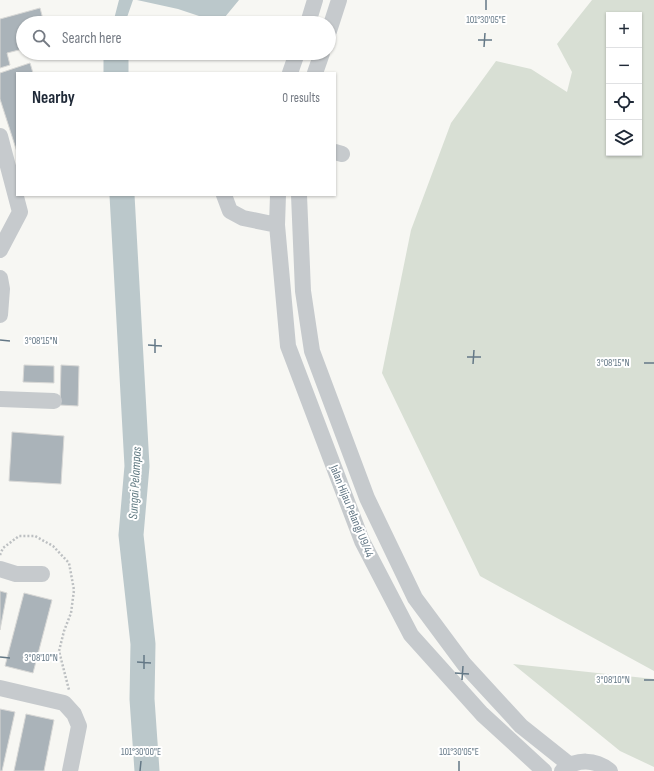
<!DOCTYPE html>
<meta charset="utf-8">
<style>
:root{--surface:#fff;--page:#f6f6f7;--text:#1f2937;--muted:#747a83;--line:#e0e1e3}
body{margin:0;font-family:"Sofia Sans Condensed",sans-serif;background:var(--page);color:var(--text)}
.controls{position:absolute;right:12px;top:12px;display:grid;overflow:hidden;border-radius:0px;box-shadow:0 1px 3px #0004}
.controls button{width:36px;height:36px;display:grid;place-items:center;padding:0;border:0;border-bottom:1px solid var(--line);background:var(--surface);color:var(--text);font:20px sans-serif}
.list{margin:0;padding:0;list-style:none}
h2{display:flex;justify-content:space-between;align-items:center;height:52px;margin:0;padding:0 16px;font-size:17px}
h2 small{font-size:13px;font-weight:400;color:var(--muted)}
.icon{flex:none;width:22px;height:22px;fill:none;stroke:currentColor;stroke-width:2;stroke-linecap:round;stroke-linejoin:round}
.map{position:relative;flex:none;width:654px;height:771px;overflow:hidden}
.search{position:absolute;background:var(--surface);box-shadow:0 1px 3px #0004;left:16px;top:16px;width:320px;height:44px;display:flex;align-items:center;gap:10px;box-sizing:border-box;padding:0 14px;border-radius:22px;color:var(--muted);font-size:15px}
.panel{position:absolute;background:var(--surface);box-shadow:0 1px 3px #0004;left:16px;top:72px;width:320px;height:124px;border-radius:0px}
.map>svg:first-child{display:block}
.green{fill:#d8dfd4;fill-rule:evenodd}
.water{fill:#bbc8cb}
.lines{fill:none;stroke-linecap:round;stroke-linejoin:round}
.river{stroke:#bbc8cb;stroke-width:25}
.building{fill:#aab3b9;stroke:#d8d8d6}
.path{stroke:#bdc0c2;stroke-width:2.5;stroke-dasharray:2 2;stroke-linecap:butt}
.minor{stroke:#c6cacd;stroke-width:16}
.ticks{fill:none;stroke:#647886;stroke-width:1.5}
.labels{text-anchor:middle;stroke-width:4;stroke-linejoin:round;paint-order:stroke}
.street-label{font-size:12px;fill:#647886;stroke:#fff}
.water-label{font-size:13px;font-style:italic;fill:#607a82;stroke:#fff}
.ticks-label{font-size:10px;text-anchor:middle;fill:#647886;stroke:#fff;stroke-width:4;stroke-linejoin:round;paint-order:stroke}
</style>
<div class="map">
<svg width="654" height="771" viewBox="0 0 654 771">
<rect width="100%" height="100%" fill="#f7f7f3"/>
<path class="green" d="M 592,0 L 654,0 L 654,671 L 480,576 L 382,373 L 411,230 L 451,123 L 496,61 L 531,69 L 567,92 L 572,72 L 557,44 ZM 609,15 L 639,15 L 639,153 L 609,153 Z
M 513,664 L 654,679 L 654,767 L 620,751 Z"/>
<path class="water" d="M 119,0 L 133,0 L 125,23 L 113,23 Z
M 137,0 L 239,0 L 220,23 L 178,9 Z"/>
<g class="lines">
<path class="river" d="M 116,53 L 116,73
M 122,195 L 137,466 L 131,535 L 143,644 L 142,699 L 147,771"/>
</g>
<path class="building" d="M 40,8 L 44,23 L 23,23 L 23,49 L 7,53 L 10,65 L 0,68 L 0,19 Z
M 30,63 L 33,73 L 17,73 L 17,152 L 0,99 L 0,73 Z
M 24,365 L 54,366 L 54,383 L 23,382 Z
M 61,365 L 79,366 L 78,406 L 60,405 Z
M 12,432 L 64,436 L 61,484 L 9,481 Z
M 0,591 L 7,593 L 0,630 Z
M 24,593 L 52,600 L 33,673 L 5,666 Z
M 0,709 L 15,712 L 2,771 L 0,771 Z
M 26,714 L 54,720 L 44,771 L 14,771 Z"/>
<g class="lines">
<path class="path" d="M 0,555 L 3,548 L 19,536 L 35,536 L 53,546 L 69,563 L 74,590 L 71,613 L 64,631 L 59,651 L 69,690"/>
<path class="minor" d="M 308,23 L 315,0
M 329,31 L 339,0
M 290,73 L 297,53
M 315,73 L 322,53
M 0,136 L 20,212 L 0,250
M 335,152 L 342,154
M 224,195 L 230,211 L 243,218 L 277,225
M 278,195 L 277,225 L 288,346 L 362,541 L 411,635 L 482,714 L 544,771
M 299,195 L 303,291 L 312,351 L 367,498 L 415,598 L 464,664 L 521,726 L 570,765
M 0,278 L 2,289 L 0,315
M 0,399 L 54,401
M 0,569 L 16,574 L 42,574
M 0,688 L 64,703 L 74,714 L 79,726 L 70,771
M 562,771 C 576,758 596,759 610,771"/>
</g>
<path class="ticks" d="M 486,10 L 486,0M 478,40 L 492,40M 484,47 L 485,33M 0,340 L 10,341M 148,345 L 162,346M 155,353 L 155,339M 467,357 L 481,357M 644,363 L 654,363M 473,364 L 474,350M 0,657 L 10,658M 137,662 L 151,663M 144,669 L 144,655M 455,673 L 469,674M 462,680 L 463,666M 644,680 L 654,680M 140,771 L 141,761M 459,771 L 459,761"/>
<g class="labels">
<g class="street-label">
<text transform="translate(352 511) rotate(68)" y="4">Jalan Hijau Pelangi U9/44</text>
</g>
<g class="water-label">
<text transform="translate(134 483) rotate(-87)" y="5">Sungai Pelampas</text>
</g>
</g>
<g class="ticks-label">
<text x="486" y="23">101°30'05"E</text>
<text x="41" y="344">3°08'15"N</text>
<text x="613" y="366">3°08'15"N</text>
<text x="41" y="661">3°08'10"N</text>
<text x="613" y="683">3°08'10"N</text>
<text x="141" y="755">101°30'00"E</text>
<text x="459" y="755">101°30'05"E</text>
</g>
</svg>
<div class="controls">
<button>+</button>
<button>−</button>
<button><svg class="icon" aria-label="locate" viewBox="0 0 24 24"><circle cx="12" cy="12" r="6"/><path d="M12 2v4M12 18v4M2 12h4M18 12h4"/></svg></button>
<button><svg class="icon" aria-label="layers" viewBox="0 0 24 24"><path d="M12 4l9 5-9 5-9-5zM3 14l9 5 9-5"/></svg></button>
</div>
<div class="search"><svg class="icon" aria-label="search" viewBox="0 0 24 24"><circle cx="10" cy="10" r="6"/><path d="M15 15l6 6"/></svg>Search here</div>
<section class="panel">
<h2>Nearby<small>0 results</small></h2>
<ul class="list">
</ul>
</section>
</div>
